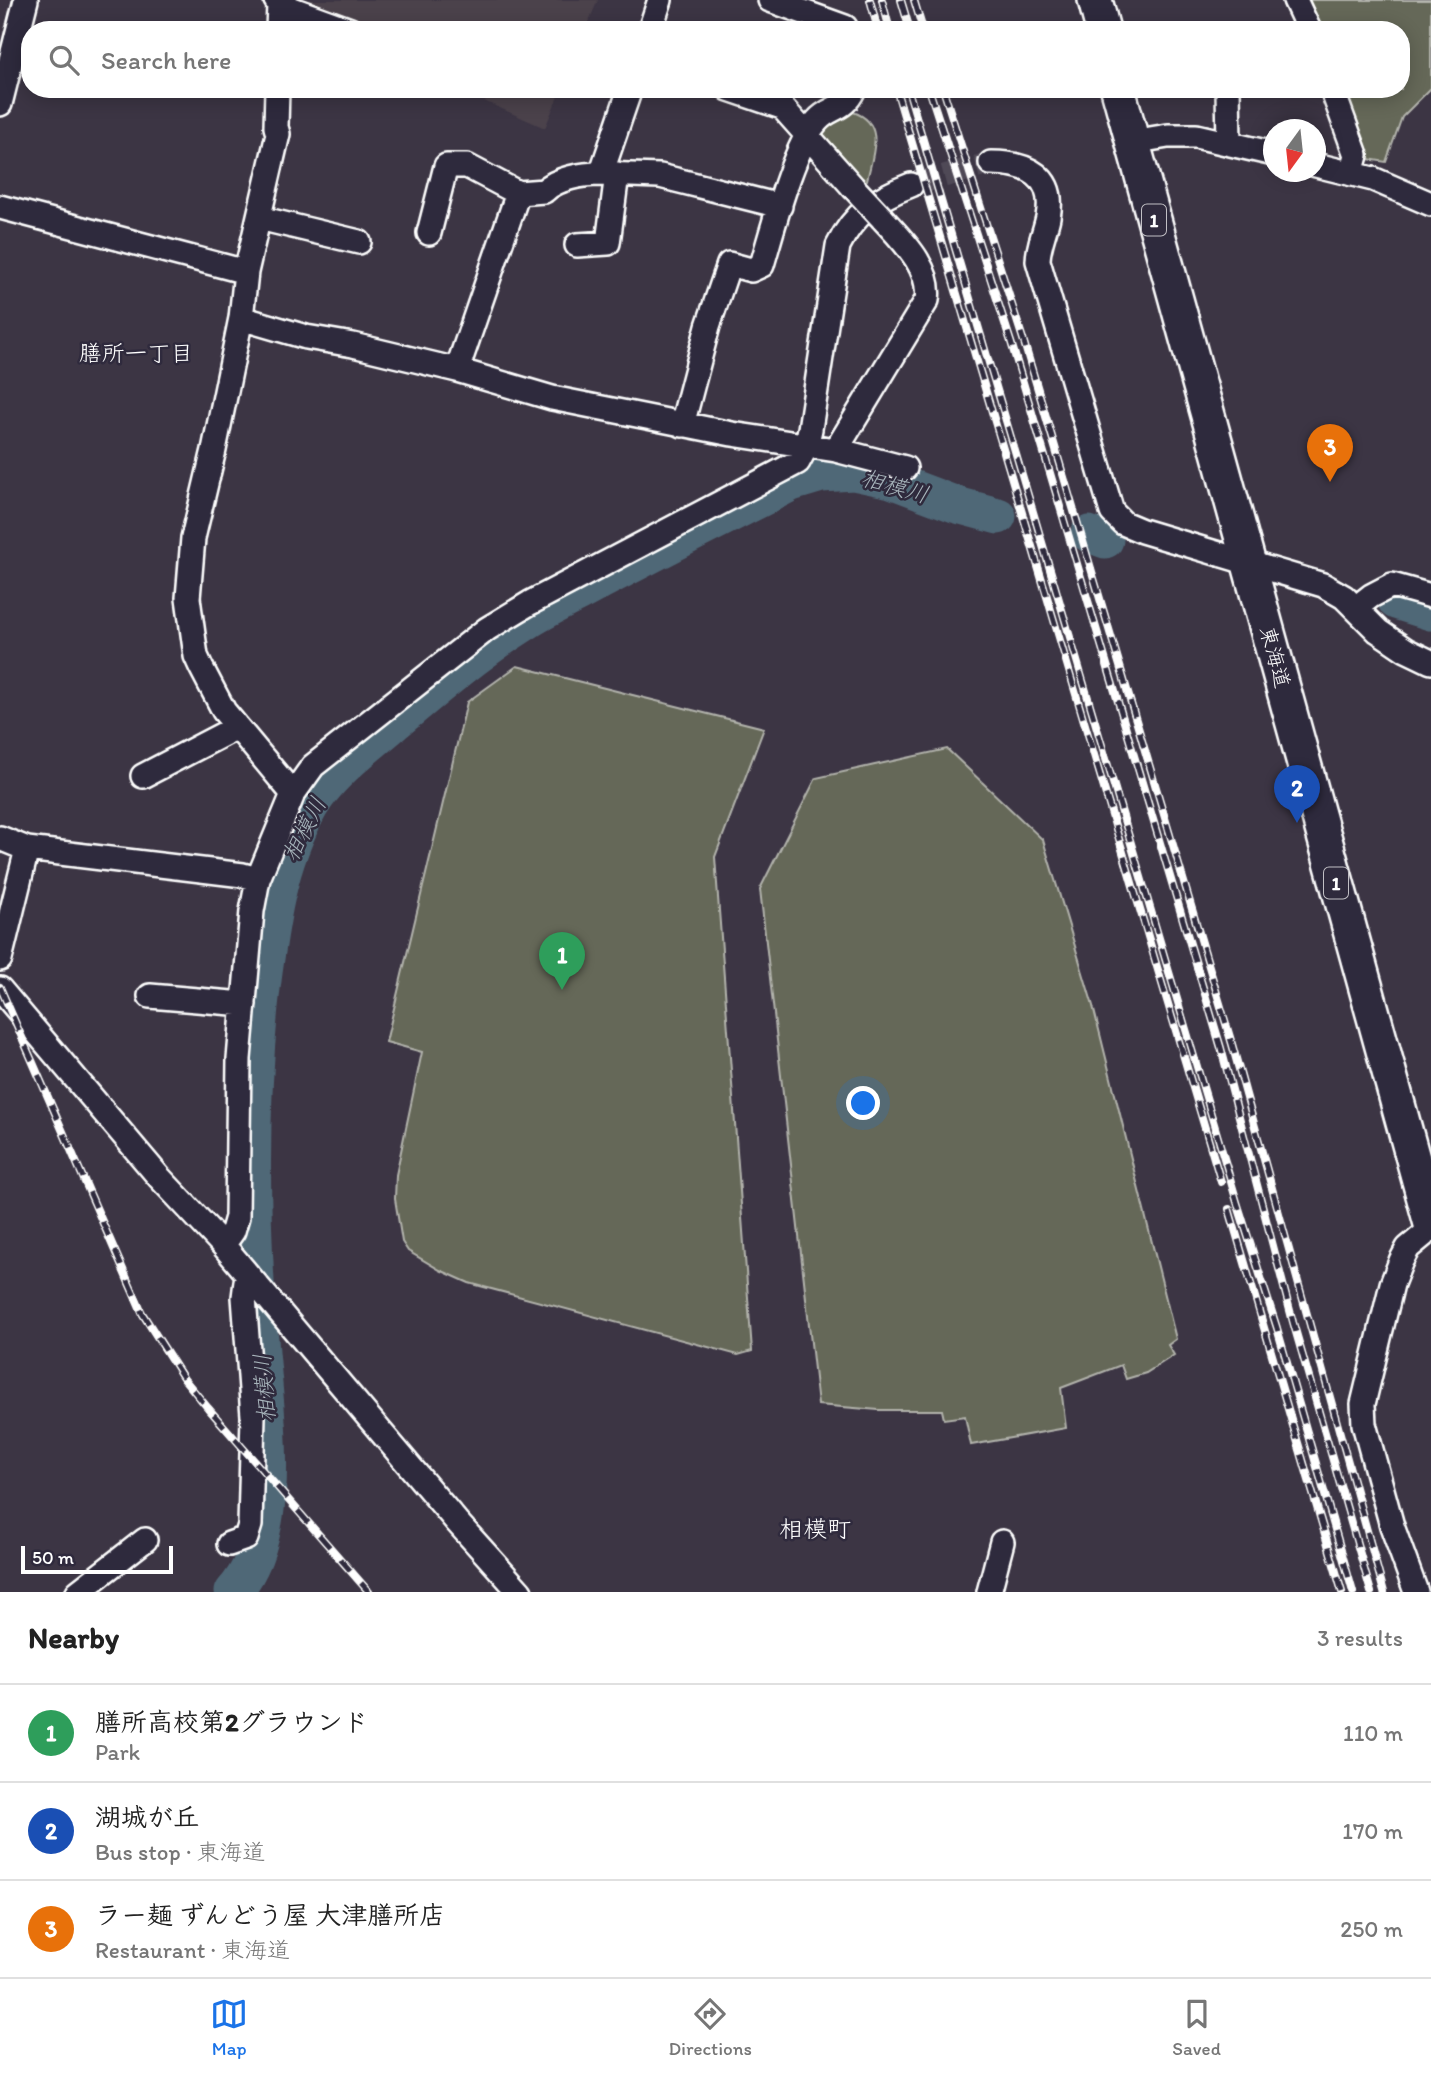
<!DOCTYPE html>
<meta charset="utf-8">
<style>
:root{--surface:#fff;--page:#f2f2f2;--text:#222;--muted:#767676;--line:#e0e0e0;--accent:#1a73e8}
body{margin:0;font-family:Itim,"Klee One",sans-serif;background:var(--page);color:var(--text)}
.compass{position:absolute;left:1263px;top:119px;width:63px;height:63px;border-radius:50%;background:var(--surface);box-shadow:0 4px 18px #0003;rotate:195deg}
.scale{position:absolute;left:21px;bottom:18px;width:152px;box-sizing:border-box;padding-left:7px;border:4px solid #fff;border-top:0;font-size:19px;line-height:24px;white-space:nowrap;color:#fff;-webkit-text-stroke:5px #2f2a3d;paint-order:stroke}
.you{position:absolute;left:864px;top:1104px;width:24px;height:24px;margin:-18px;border:5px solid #fff;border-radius:50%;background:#1a73e8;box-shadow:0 0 0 10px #1a73e833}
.badge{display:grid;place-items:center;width:46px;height:46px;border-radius:50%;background:var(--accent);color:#fff;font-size:23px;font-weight:700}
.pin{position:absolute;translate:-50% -58px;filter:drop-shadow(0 2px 4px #0008)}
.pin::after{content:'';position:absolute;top:37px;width:24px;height:21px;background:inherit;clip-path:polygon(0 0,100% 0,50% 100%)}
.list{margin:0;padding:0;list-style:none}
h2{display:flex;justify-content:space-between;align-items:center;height:91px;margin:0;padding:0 28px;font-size:30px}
h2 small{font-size:23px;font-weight:400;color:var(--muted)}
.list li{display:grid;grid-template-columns:46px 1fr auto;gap:21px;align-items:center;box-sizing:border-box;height:98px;padding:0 28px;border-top:2px solid var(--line)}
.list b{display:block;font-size:26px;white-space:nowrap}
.list p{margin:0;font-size:23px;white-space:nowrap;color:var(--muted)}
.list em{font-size:23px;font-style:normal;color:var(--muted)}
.icon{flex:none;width:38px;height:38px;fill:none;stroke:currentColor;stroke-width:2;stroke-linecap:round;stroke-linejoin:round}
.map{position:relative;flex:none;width:1431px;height:1592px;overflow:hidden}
.search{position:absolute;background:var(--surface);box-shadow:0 4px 18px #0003;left:21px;right:21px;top:21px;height:77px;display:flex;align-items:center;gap:18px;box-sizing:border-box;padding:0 24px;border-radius:28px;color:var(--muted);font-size:26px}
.sheet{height:385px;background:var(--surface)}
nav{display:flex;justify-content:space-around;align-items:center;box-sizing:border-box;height:98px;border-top:2px solid var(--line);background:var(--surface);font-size:19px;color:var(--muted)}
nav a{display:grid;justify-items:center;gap:4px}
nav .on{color:var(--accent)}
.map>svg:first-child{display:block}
.built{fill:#4b424c}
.green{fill:#656758;stroke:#b2b3ac;stroke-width:2}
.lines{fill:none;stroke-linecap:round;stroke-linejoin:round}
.river{stroke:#4f6877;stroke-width:37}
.minor-tunnel{stroke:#504957;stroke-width:23;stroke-dasharray:23 11;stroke-linecap:butt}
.minor-casing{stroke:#fff;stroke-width:28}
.highway-casing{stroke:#fff;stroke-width:38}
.minor{stroke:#2f2a3d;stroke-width:23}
.highway{stroke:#2f2a3d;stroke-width:33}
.rail-casing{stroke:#fff;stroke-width:8}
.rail{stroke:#2f2a3d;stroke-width:5;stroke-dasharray:16;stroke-linecap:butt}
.minor-bridge-casing{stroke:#fff;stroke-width:28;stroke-linecap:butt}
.minor-bridge{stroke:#2f2a3d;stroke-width:23}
.labels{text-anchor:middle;stroke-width:5;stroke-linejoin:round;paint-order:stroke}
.shield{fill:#2f2a3d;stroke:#c1bfc5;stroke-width:2}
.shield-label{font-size:19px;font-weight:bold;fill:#fff}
.street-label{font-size:21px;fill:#fff;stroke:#2f2a3d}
.neighbourhood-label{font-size:23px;fill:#fff;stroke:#2f2a3d}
.water-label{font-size:23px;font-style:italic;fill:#a7b4bb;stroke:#2f2a3d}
.quarter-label{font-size:24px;fill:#fff;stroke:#2f2a3d}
</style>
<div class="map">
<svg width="1431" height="1592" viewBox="0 0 1431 1592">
<rect width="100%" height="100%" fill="#3c3544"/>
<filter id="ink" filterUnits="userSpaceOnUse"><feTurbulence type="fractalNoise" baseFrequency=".0143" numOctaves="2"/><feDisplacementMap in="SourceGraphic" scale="14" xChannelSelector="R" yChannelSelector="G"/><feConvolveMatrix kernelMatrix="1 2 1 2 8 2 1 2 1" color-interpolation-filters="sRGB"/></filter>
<g filter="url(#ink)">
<path class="built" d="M 293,0 L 598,0 L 585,30 L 363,30 L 347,19 Z
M 457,89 L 561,89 L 545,128 Z"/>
<path class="green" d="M 1300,0 L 1431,0 L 1431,88 L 1402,117 L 1386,162 L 1368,159 L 1341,89 L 1401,89 L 1401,30 L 1317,30 Z
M 853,112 C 886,123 873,154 867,180 L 864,182 L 822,138 L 824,126 Z
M 517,666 L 764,728 L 715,857 L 752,1351 L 738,1355 L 469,1283 L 440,1270 L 408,1251 L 402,1242 L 395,1199 L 396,1175 L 422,1052 L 386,1042 L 467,702 Z
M 947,749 L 1043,840 L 1093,1006 L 1176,1339 L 1168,1345 L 1174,1355 L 1146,1373 L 1126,1379 L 1121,1365 L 1061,1388 L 1066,1428 L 971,1445 L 965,1416 L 944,1419 L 942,1410 L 879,1410 L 818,1405 L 760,889 L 816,778 Z"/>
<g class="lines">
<path class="river" d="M 1089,534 L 1105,540
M 1396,601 L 1431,612
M 233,1592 C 278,1543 270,1446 264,1384 C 251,1253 247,1119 262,988 C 270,925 278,863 310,807 C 330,773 364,749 393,724 C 436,688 478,652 526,622 C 549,607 575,596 599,582 C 663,548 727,516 791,483 L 821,474 L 853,472 L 891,480 L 957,505 L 998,516"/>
<path class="minor-tunnel" d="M 911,185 L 991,163"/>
<defs>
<path id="minor" d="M 276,0 L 279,4 L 278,30
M 770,0 L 845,27 L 846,30
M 1295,0 L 1309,30
M 279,4 L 350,30
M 650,30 L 660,0
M 277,89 L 276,127 L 278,134 L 246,272 L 241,318 L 214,450 L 193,538 L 188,598 L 196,656 L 201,667 L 224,711 L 293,794
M 630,89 L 601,174 L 660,176 L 780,206
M 729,89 L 782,107 L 853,187
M 1228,89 L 1229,143
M 1332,89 L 1356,155 L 1351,174
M 0,104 L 26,0
M 1132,142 L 1168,136 L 1196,136 L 1274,154
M 991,163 C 1027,163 1056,176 1048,217 C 1045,232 1038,246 1038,261 L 1112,512 L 1123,523 L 1142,531 L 1323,585 L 1344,597 L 1378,631 L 1406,650 L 1431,662
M 1316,165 L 1373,179 L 1431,204
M 0,207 L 246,272
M 259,218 L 359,242
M 429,233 L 446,166 L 467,166 L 518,193 L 544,191 C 557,178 583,174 601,174
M 577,245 L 608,243 L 617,174
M 241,318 L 306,337 L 353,345 L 457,370 L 552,398 L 732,434 L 836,450 L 905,468
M 457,370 L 518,193
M 682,425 L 708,326 L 729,264 L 751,270 L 762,265 C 773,228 793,148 817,121 C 830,106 843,112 854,89
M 836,450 L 927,300 C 932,268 902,240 882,218
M 1357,607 L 1371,596 L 1392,585 L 1431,596
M 143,776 L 237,727
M 0,838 L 27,849 L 243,875 L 258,879
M 0,959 L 27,849
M 0,989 L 159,1177 L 223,1245 L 457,1522 L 520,1592
M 150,996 L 244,1004
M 223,1245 L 233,1231 L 237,1217 L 239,1059 L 252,911 L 258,879 L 293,794 L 313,766 L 487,629 L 530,603 L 798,462 L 806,447 L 810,429 L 838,246 C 854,213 877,198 911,185
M 229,1544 L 246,1538 L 250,1525 L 253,1416 L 244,1297 L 247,1274
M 78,1592 L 145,1540
M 989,1592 L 1002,1542
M 1416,1592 L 1392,1526 L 1364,1424 L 1363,1404 L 1392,1284 L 1401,1261 L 1408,1248 L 1431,1229"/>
<path id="highway" d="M 1095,0 L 1103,30
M 1118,89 L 1431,1224"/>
</defs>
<use href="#minor" class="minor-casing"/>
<use href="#highway" class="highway-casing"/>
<use href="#minor" class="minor"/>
<use href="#highway" class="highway"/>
<defs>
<path id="rail" d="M 870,0 L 878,30
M 882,0 L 890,30
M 901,0 L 910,30
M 914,0 L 923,30
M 896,89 L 1221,1182
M 908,89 L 1237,1202 L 1277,1328 L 1353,1592
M 929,89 L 1011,342 L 1221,1048 L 1293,1322 L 1371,1592
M 943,89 L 1023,339 L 1232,1044 L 1384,1592
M 0,987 L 142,1313 L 184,1379 L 208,1408 L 369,1592
M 1229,1209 L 1342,1592"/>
</defs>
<use href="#rail" class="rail-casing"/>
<use href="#rail" class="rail"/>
<defs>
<path id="minor-bridge" d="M 853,187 L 882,218"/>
</defs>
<use href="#minor-bridge" class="minor-bridge-casing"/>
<use href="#minor-bridge" class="minor-bridge"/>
</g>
</g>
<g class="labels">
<g class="shield">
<rect x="1142" y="204.5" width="24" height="31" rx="5"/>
<rect x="1324" y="867.5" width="24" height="31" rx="5"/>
</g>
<g class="shield-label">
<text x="1154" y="227">1</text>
<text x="1336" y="890">1</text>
</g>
<g class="street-label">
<text transform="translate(1275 657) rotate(75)" y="7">東海道</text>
</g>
<g class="neighbourhood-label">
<text x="136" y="361">膳所一丁目</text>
</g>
<g class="water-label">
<text transform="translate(895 486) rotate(16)" y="8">相模川</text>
<text transform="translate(304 829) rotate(-63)" y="8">相模川</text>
<text transform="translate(264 1388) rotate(-94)" y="8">相模川</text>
</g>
<g class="quarter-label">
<text x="815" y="1537">相模町</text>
</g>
</g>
</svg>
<svg class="compass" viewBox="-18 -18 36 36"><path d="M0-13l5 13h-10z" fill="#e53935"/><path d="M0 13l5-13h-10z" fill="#767676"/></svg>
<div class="scale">50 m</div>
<div class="you"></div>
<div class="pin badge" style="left:562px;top:990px;background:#2e9e5b">1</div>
<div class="pin badge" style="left:1297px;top:823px;background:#1a4fb4">2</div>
<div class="pin badge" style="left:1330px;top:482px;background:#e8710a">3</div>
<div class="search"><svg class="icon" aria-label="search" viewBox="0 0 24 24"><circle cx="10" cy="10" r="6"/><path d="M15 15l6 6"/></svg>Search here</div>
</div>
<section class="sheet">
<h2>Nearby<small>3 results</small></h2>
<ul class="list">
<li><span class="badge" style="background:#2e9e5b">1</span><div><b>膳所高校第2グラウンド</b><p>Park</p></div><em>110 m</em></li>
<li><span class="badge" style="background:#1a4fb4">2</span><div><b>湖城が丘</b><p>Bus stop · 東海道</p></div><em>170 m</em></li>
<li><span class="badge" style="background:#e8710a">3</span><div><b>ラー麺 ずんどう屋 大津膳所店</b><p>Restaurant · 東海道</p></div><em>250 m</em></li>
</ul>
</section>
<nav>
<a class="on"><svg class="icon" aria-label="map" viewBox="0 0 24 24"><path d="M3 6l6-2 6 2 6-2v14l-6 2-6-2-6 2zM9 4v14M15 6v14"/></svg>Map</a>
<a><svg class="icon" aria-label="directions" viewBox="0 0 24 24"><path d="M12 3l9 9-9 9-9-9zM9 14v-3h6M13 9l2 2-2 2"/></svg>Directions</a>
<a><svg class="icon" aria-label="saved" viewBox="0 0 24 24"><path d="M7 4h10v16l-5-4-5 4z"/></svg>Saved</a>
</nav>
